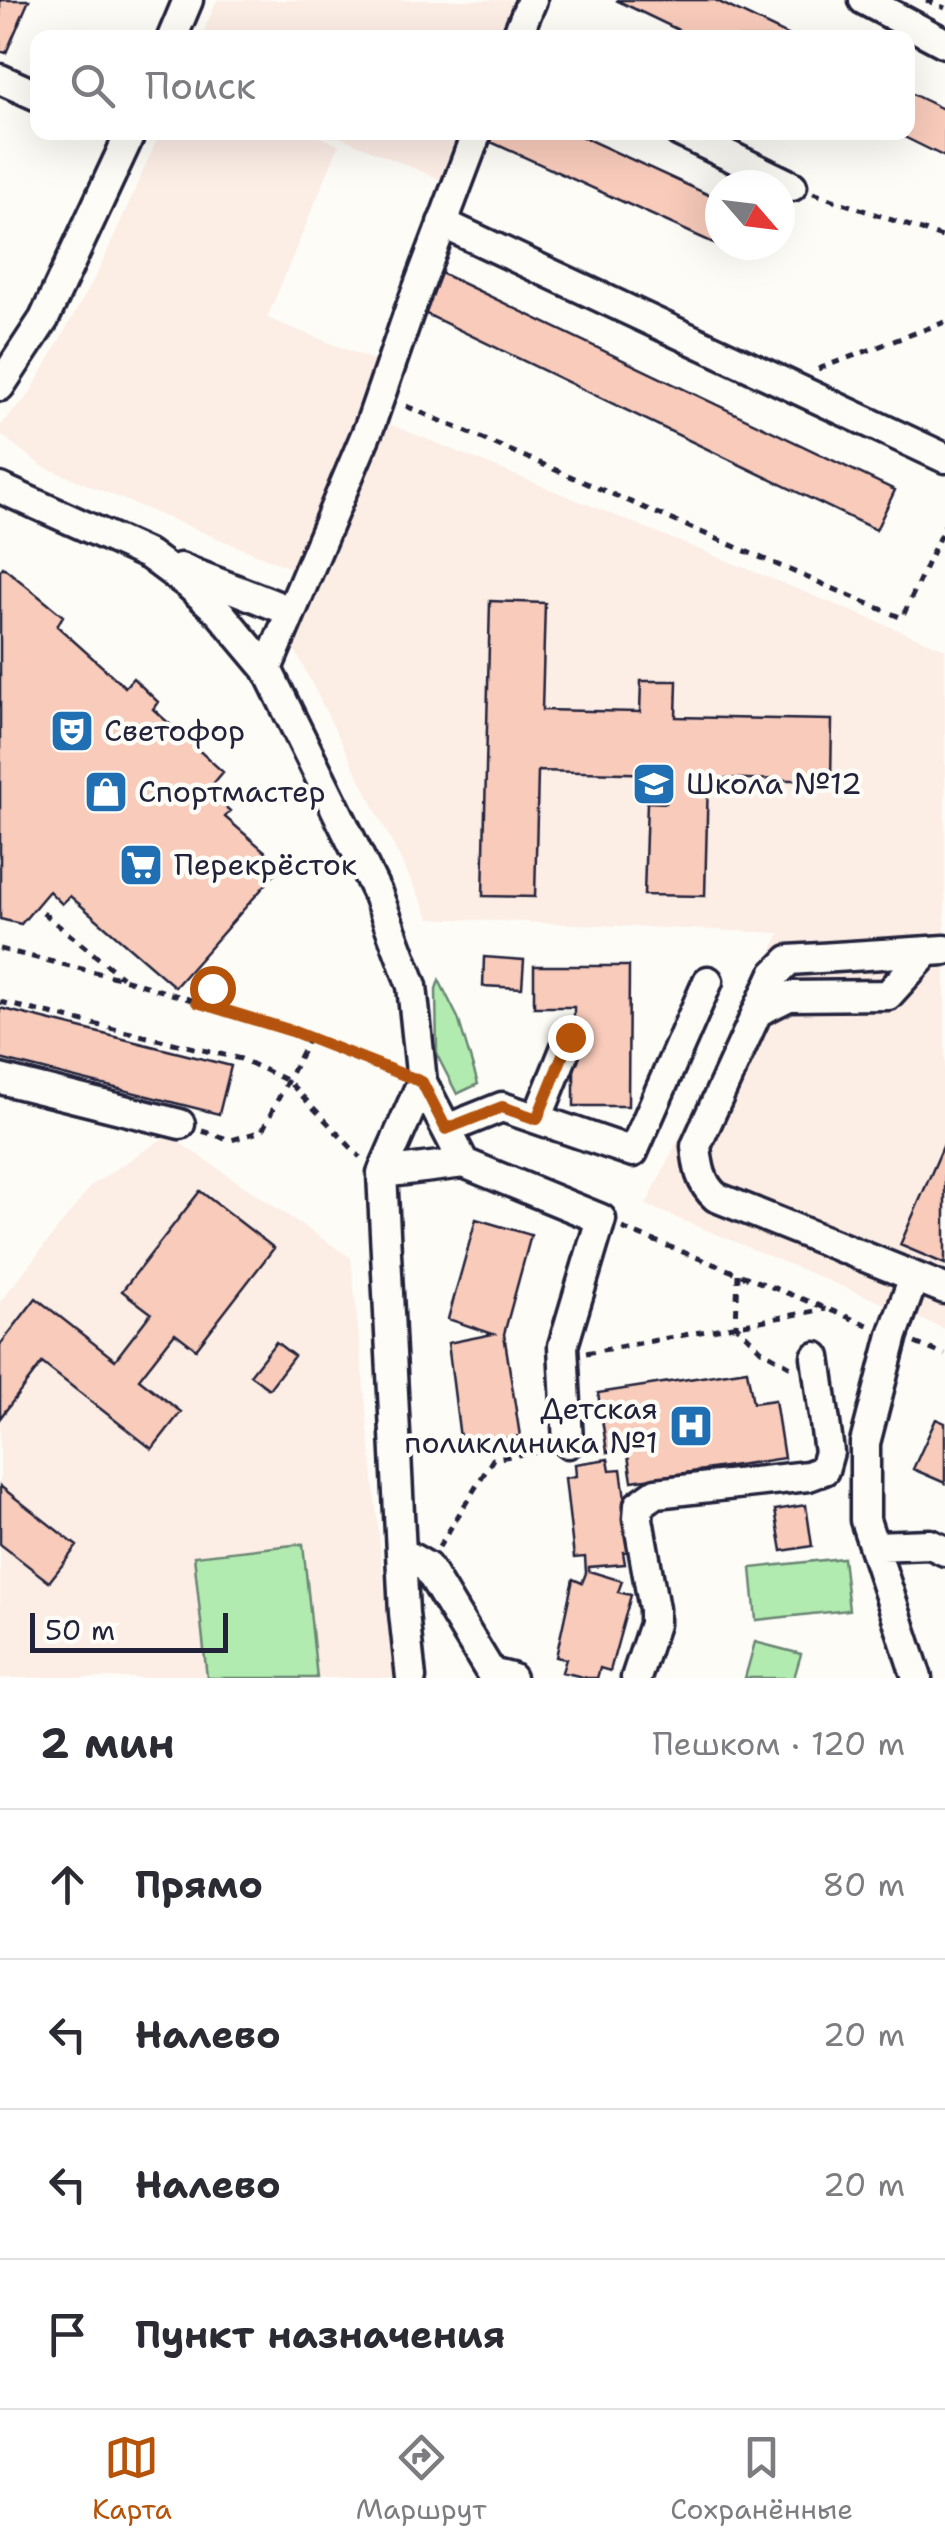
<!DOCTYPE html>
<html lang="ru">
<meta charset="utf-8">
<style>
:root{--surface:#fff;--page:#f7f7f7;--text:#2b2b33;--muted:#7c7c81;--line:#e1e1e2;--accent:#b45309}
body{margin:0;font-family:"Shantell Sans",sans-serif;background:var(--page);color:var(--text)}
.compass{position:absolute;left:705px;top:170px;width:90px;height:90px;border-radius:50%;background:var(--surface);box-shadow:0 10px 40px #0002;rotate:118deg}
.scale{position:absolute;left:30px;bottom:25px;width:198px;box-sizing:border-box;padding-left:10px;border:5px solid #22223b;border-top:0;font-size:28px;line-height:35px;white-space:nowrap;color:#22223b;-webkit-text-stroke:8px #fdfcf7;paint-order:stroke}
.stop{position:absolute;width:30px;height:30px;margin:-22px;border:8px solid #b45309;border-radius:50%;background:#fff}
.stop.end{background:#b45309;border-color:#fff;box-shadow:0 2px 10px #0008}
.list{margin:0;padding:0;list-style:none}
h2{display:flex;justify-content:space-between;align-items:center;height:130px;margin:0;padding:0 40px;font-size:42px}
h2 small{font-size:32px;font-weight:400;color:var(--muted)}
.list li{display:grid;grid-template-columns:65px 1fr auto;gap:30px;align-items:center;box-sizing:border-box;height:150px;padding:0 40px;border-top:2px solid var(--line)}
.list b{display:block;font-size:38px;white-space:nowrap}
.list em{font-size:32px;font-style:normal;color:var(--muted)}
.icon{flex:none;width:55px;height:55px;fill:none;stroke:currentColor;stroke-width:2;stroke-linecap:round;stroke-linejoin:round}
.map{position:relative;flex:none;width:945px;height:1678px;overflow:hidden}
.search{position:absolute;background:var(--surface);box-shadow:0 10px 40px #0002;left:30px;right:30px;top:30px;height:110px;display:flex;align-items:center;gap:25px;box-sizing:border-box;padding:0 35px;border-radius:20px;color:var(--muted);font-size:38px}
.sheet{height:730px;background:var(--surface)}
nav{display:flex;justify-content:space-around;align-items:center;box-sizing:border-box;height:140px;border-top:2px solid var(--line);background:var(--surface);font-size:28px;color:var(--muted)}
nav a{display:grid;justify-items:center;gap:5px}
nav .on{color:var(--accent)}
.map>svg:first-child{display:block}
.built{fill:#fcede5}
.green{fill:#b2ebaf;stroke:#6a8675;stroke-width:2.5}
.building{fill:#f8cbbb;stroke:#22223b;stroke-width:2.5}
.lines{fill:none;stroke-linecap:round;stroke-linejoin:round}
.minor-casing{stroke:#22223b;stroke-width:35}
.path{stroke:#22223b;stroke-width:5;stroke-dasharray:8 8;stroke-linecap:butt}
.minor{stroke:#fdfcf7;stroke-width:28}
.route{stroke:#b45309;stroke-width:12}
.labels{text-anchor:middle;stroke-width:9;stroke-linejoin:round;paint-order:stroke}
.poi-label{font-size:30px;fill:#22223b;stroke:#fdfcf7;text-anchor:start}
</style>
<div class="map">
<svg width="945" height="1678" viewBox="0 0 945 1678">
<rect width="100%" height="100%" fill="#fdfcf7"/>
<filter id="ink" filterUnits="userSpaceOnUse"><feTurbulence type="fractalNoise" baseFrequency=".01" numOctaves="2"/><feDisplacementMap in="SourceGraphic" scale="20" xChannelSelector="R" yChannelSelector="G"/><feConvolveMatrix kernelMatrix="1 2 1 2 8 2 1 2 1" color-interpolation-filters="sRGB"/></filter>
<g filter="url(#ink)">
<path class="built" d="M 217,0 L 518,0 L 502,37 L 201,38 Z
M 160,133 L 311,133 L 339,145 L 267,318 L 383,364 L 300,572 L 42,466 L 0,434 L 0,426 L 29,395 L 99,270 Z
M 330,133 L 462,133 L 442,180 Z
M 379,420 L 945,649 L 945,1329 L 646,1205 L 780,933 L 430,918 L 293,646 Z
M 168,1135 L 351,1258 L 393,1678 L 0,1678 L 0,1302 L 92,1185 Z"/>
<path class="green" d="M 439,980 L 458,1018 L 478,1084 L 457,1094 L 437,1055 L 436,989 Z
M 303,1544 L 317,1678 L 207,1678 L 194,1556 Z
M 843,1558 L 849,1610 L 756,1620 L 751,1568 Z
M 755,1642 L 801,1654 L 794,1678 L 745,1678 Z"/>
<path class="building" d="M 0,0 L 29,0 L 6,53 L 0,51 Z
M 616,0 L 715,0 L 794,38 L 695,38 Z
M 908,92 L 945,110 L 945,157 L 894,132 L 908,132 Z
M 495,132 L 572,132 L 720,200 L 720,245 L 745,245 L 740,255 L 491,142 Z
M 441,273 L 895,490 L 876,530 L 422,312 Z
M 3,567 L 63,616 L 57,626 L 125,687 L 133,678 L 158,702 L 153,709 L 223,772 L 207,791 L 230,811 L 225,817 L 282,866 L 175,987 L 70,896 L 62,904 L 49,891 L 21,924 L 0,919 L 0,571 Z
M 490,601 L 545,603 L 542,710 L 640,712 L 641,681 L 677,681 L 676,717 L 832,720 L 831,781 L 708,778 L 705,896 L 644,895 L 647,802 L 666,803 L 667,774 L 538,771 L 535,897 L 483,896 Z
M 484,957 L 524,960 L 522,988 L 483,986 Z
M 534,966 L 629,966 L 628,1106 L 574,1106 L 574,1007 L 534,1007 Z
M 0,1008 L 231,1066 L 219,1114 L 0,1059 Z
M 945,1142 L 945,1264 L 900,1245 Z
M 200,1191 L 274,1248 L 196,1349 L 175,1333 L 139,1379 L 181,1412 L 152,1449 L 42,1363 L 0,1418 L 0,1345 L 36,1298 L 115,1360 L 151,1313 L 122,1291 Z
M 476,1219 L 531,1235 L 504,1334 L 520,1436 L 461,1446 L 448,1343 L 493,1334 L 448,1319 Z
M 276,1342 L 294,1356 L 269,1389 L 250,1375 Z
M 747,1370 L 753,1403 L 775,1400 L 784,1458 L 632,1481 L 627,1449 L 607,1452 L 598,1393 Z
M 936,1419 L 945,1423 L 945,1483 L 913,1469 Z
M 608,1459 L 610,1470 L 621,1469 L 632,1551 L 623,1552 L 625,1564 L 589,1567 L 589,1571 L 622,1581 L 618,1592 L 631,1595 L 610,1671 L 600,1668 L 597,1678 L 587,1678 L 562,1672 L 566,1659 L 556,1657 L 573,1579 L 582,1583 L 586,1573 L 585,1557 L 574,1558 L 565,1478 L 576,1476 L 575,1464 Z
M 0,1486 L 77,1546 L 49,1582 L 0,1544 Z
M 806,1505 L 812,1546 L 782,1551 L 775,1510 Z"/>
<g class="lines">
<defs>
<path id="minor" d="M 864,0 L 945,43
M 172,38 L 188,0
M 516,38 L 532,0
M 0,79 L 38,96
M 680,132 L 792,186
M 442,223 L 945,458
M 0,386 L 44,319 L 131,132
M 0,488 L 149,555 L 188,584 L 220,613 L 267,669 L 378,895 L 412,986 L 422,1082 L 464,1163
M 180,568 L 290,611
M 267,669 L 370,425 L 409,312 L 477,132
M 945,950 L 789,960 L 774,975 L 696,1146 C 698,1166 700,1183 716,1197 L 945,1289
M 757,1012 L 789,996 L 888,995 L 927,952
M 0,1079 L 180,1124
M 537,1119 L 570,1037
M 447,1129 L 502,1107 L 633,1152 L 708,981
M 382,1173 L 464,1163 L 601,1219 L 563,1346 L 568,1443
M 914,1277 L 893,1335 L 865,1443 L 865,1520 L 917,1678
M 874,1546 L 930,1544 L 945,1551
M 401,1552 L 427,1567 L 491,1673 L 511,1678
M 411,1678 L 404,1613 L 382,1173 L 422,1082
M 636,1678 L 654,1624 L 654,1609 L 638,1519 L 639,1505 L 656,1493 L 808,1476 L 824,1470 L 829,1452 L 816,1357"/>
</defs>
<use href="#minor" class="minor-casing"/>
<path class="path" d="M 926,0 L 945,8
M 813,193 L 945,238
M 818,369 L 945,322
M 406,406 L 902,618 L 945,525
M 43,913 L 122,977
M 0,949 L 123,979 L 292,1031 L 396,1072
M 0,1002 L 241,1059 L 288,1081 L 360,1157
M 197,1003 L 220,980
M 202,1131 L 231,1140 L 262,1131 L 309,1038
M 622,1228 L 868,1325
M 738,1274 L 736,1325 L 761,1350 L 791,1367
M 915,1343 L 945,1355
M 586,1353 L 826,1309
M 439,1547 L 493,1459 L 543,1451"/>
<use href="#minor" class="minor"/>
</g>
</g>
<g class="lines" filter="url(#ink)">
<path class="route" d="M 212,988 L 197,1002 L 292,1031 L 422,1082 L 446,1129 L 502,1107 L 537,1119 L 570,1037"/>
</g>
<defs>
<symbol id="theatre-square" viewBox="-11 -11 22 22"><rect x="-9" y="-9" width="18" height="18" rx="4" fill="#1f6fb2" stroke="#fdfcf7"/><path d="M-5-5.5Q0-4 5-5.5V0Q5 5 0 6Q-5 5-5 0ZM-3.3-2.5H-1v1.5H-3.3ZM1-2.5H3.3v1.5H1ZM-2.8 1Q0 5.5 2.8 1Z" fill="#fff"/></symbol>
<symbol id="school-square" viewBox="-11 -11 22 22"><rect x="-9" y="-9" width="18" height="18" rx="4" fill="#1f6fb2" stroke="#fdfcf7"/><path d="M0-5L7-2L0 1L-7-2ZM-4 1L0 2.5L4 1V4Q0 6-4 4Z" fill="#fff"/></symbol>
<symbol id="shop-square" viewBox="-11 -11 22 22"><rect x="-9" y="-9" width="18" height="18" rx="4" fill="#1f6fb2" stroke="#fdfcf7"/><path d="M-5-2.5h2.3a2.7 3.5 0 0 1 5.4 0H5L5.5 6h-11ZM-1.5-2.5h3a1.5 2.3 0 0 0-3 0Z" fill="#fff"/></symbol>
<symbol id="supermarket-square" viewBox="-11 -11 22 22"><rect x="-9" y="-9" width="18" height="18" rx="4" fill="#1f6fb2" stroke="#fdfcf7"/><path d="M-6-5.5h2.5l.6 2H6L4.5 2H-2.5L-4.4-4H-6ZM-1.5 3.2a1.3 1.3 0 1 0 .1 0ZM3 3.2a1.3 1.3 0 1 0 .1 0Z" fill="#fff"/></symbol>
<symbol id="hospital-square" viewBox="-11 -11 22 22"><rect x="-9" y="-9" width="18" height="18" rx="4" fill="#1f6fb2" stroke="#fdfcf7"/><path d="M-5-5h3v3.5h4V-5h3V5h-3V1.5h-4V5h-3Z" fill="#fff"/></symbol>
</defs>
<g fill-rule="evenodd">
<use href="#theatre-square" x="47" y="706" width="50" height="50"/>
<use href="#school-square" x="629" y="759" width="50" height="50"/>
<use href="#shop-square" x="81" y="767" width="50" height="50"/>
<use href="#supermarket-square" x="116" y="840" width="50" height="50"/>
<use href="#hospital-square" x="666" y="1401" width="50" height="50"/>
</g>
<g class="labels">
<g class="poi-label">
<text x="104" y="741">Светофор</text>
<text x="686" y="794">Школа №12</text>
<text x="138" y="802">Спортмастер</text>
<text x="174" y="875">Перекрёсток</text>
<text x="658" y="1419" text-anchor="end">Детская<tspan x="658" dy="34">поликлиника №1</tspan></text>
</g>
</g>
</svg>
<svg class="compass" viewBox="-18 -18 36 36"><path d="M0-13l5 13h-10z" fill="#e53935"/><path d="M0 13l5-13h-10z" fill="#7c7c81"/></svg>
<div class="scale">50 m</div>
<div class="stop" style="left:212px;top:988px"></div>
<div class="stop end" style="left:570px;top:1037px"></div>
<div class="search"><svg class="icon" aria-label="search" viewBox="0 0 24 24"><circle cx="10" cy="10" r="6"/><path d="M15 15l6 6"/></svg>Поиск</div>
</div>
<section class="sheet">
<h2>2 мин<small>Пешком · 120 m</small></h2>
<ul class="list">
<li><svg class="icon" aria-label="ahead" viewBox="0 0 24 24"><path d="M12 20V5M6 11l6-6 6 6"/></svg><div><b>Прямо</b></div><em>80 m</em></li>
<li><svg class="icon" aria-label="left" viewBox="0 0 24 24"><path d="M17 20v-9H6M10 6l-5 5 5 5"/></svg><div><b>Налево</b></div><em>20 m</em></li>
<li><svg class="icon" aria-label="left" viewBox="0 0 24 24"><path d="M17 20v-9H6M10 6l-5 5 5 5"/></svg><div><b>Налево</b></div><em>20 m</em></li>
<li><svg class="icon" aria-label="arrive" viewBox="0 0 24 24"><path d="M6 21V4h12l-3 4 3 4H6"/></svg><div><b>Пункт назначения</b></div></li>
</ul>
</section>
<nav>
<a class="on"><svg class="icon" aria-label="map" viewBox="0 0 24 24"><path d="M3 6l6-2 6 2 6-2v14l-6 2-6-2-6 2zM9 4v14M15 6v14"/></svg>Карта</a>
<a><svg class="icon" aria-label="directions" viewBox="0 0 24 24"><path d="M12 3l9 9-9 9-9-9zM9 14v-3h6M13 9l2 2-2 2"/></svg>Маршрут</a>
<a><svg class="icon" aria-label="saved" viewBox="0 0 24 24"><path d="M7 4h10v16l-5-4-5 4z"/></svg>Сохранённые</a>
</nav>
